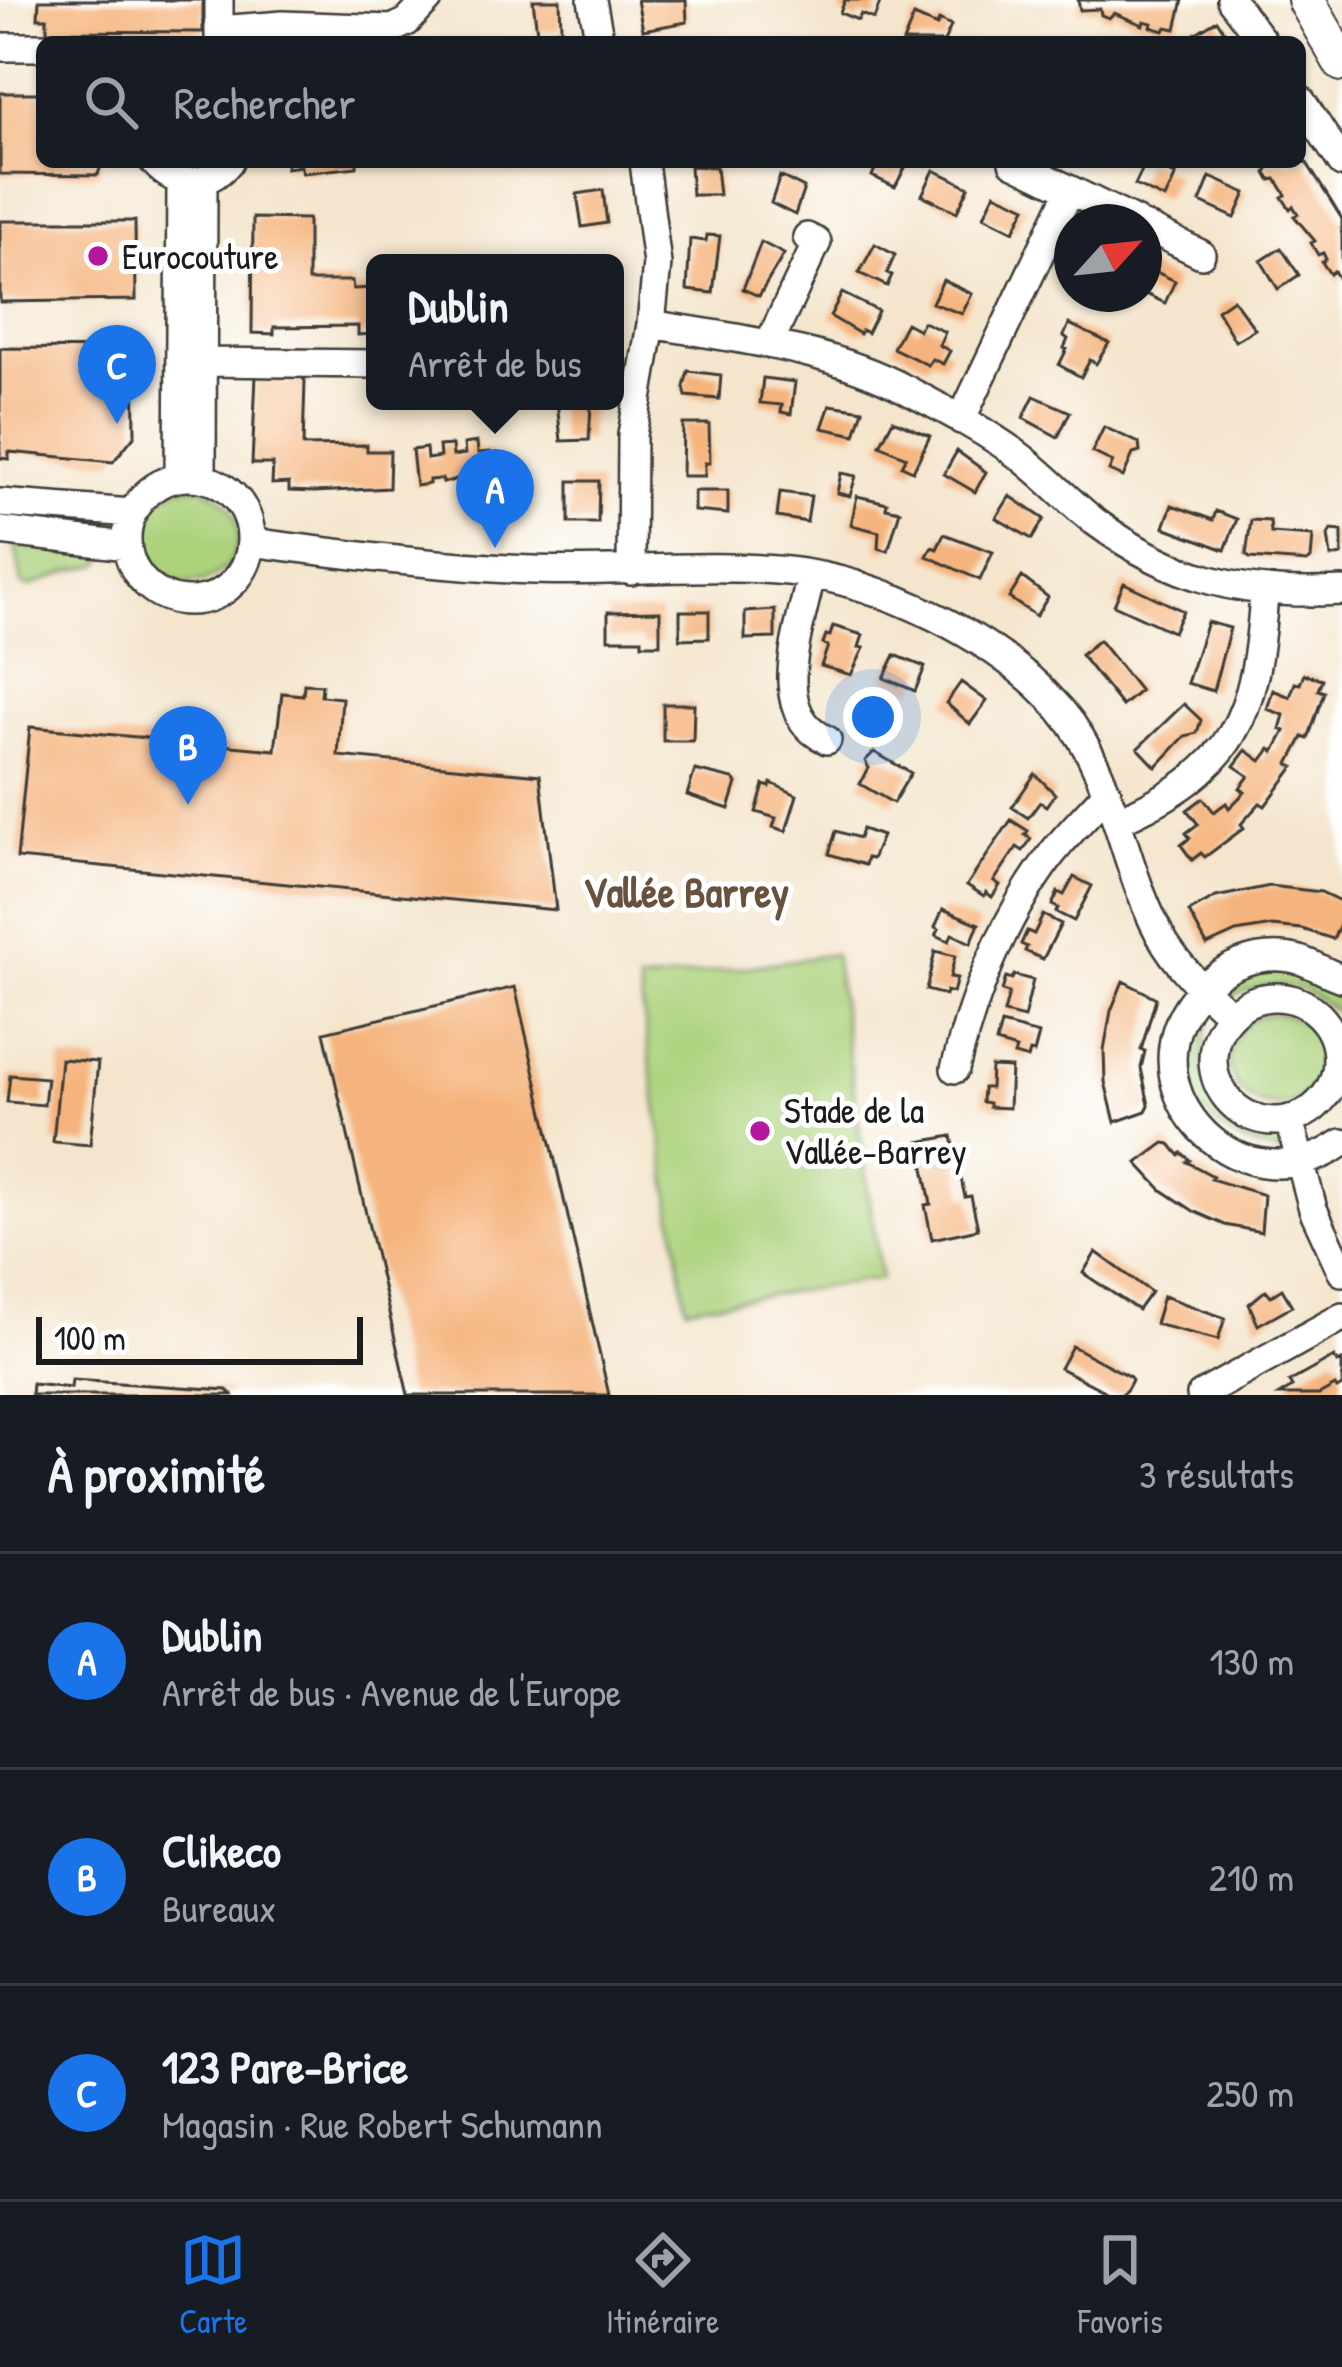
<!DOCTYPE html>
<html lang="fr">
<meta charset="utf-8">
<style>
:root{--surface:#171b24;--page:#20242c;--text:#f1f3f6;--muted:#9ea1a6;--line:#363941;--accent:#1a73e8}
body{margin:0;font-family:"Patrick Hand",sans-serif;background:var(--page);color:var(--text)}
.compass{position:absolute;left:1054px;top:204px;width:108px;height:108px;border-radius:50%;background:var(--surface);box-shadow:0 3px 9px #0004;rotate:63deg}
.scale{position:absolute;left:36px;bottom:30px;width:327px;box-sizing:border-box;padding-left:12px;border:6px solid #1c1c1c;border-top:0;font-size:33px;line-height:42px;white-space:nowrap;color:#1c1c1c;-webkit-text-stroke:9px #fff;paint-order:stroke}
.you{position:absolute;left:873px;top:717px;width:42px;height:42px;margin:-30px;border:9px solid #fff;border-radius:50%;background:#1a73e8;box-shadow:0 0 0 18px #1a73e833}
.badge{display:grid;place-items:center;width:78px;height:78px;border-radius:50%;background:var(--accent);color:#fff;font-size:39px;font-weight:700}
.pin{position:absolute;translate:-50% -99px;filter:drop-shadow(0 3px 6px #0008)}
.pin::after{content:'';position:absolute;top:63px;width:42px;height:36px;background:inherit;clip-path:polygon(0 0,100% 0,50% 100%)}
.popup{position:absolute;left:366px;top:254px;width:258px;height:156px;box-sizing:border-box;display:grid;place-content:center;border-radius:18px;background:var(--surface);filter:drop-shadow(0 3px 9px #0005);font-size:39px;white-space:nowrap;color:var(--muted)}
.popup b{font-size:45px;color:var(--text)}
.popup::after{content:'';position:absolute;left:50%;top:100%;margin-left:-24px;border:24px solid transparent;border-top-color:var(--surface)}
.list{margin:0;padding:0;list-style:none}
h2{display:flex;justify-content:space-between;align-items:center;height:156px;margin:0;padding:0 48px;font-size:51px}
h2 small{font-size:39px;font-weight:400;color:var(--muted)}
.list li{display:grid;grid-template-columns:78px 1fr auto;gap:36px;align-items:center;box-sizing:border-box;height:216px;padding:0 48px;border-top:3px solid var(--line)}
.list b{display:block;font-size:45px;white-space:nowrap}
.list p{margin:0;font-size:39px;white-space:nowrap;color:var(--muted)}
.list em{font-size:39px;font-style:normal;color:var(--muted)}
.icon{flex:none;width:66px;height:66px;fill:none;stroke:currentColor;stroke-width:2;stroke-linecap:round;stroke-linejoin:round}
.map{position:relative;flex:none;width:1342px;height:1395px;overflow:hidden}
.search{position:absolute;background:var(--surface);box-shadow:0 3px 9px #0004;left:36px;right:36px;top:36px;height:132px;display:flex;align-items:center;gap:30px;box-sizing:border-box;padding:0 42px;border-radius:18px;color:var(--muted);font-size:45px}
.sheet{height:804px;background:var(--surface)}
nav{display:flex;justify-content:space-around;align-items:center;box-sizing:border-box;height:168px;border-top:3px solid var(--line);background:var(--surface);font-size:33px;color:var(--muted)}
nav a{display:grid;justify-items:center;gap:6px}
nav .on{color:var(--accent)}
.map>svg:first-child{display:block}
.green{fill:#acd27c;stroke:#64774c;stroke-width:3}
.building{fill:#f5b47d}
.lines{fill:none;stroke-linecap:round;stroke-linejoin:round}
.minor-casing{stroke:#3c3a36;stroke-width:32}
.major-casing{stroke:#3c3a36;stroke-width:40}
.minor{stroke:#fff;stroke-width:27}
.major{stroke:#fff;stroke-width:36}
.poi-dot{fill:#b5179e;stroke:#fff;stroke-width:4.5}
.labels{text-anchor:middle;stroke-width:10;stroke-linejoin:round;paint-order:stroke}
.poi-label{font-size:36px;fill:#1c1c1c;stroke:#fff;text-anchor:start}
.quarter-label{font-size:42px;font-weight:bold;fill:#68513e;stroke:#fff}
</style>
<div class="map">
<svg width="1342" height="1395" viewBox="0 0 1342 1395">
<rect width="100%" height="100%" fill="#fff"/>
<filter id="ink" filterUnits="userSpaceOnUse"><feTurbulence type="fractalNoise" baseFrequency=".00833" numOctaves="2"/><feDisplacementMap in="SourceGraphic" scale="24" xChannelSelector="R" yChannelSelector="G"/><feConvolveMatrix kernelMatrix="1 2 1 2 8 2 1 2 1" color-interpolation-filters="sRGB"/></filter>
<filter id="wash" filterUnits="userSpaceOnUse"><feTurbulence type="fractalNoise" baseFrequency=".004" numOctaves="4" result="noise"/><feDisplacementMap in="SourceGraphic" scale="48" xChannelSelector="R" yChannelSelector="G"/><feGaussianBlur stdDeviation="2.7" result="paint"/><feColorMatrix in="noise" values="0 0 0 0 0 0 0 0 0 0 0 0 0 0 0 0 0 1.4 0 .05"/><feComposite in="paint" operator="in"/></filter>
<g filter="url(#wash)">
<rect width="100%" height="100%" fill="#f4e5cc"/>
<path class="green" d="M142 535a48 48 0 1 1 96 0a48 48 0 1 1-96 0Z
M 15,545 L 102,553 L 105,558 L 100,565 L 70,571 L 29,587 L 22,584 Z
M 834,954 L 881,1279 L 686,1307 L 639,983 Z
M 1290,971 L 1319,983 L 1342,1001 L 1342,1007 L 1335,1011 C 1296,981 1279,977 1233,996 L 1225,990 L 1257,973 Z
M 1204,1003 L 1212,1012 C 1191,1079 1204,1122 1278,1136 L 1284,1155 C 1247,1142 1232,1146 1205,1112 L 1198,1115 L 1189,1100 L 1196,1095 C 1184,1060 1188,1036 1204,1003 Z
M1229 1060a46 46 0 1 1 92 0a46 46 0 1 1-92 0Z"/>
<g id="blocks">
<path class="building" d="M 39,0 L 203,0 L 203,32 L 47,31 L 47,18 L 38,18 Z
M 533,0 L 560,0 L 561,29 L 537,32 Z
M 637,0 L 686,0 L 687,22 L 643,30 Z
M 845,0 L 881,0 L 874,19 L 861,14 L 858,20 L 840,13 Z
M 1078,0 L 1183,0 L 1176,29 L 1166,27 L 1164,31 L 1151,27 L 1152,23 L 1144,21 L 1143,25 L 1114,13 L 1109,18 L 1101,15 L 1100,9 L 1080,10 Z
M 914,16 L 937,26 L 939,20 L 951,26 L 944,42 L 903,42 Z
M 1217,20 L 1231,42 L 1190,42 L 1188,38 Z
M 0,93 L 42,93 L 42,162 L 102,162 L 98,175 L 0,174 Z
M 1300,152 L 1342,219 L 1342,284 L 1334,271 L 1330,274 L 1322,262 L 1326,259 L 1323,253 L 1318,255 L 1311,243 L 1315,241 L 1294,216 L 1298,214 L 1293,206 L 1290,209 L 1282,197 L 1286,195 L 1276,179 L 1270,180 L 1266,173 L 1269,168 L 1265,162 L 1300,162 Z
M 287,162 L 357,162 L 357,167 L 302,173 L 301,166 L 286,168 Z
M 878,162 L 908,162 L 895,187 L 872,176 Z
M 1146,162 L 1176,175 L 1165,199 L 1135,185 Z
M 690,166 L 716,167 L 719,195 L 692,195 Z
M 934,170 L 969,187 L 957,212 L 922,195 Z
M 780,176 L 804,188 L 795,215 L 771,203 Z
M 1210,177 L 1246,193 L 1235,218 L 1200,202 Z
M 603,190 L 607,223 L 582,227 L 577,194 Z
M 995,193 L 1026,207 L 1014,231 L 984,216 Z
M 253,218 L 308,219 L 308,281 L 352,281 L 353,289 L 374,288 L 374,334 L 358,335 L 358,326 L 274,327 L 274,334 L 252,333 Z
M 0,221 L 135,221 L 136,300 L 0,302 Z
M 707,235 L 720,236 L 713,293 L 687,290 L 690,239 L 706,241 Z
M 761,242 L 784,254 L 759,296 L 743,289 Z
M 875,244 L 895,255 L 887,273 L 892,275 L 887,286 L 859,273 Z
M 1281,248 L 1299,275 L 1278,289 L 1261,261 Z
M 1146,267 L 1175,281 L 1165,303 L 1144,293 Z
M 943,280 L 972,294 L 962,314 L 932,303 Z
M 842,293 L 878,311 L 867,333 L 862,330 L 860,334 L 830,316 Z
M 1233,299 L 1255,329 L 1235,341 L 1217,310 Z
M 923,322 L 945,332 L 939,345 L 950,351 L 943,364 L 932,359 L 928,365 L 893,348 L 906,323 L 919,330 Z
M 1069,324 L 1109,343 L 1096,364 L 1090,360 L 1081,377 L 1059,365 L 1067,349 L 1064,348 L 1068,339 L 1064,336 Z
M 0,348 L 134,349 L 135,435 L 113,462 L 9,452 L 9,459 L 0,458 Z
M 688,371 L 721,375 L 719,399 L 686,396 L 684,387 Z
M 256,376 L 302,377 L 305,381 L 303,446 L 367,445 L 367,451 L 390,451 L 389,488 L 315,492 L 289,491 L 289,483 L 272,484 L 273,464 L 252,464 Z
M 763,378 L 795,382 L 791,414 L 781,412 L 782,405 L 760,403 Z
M 1034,396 L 1070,412 L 1058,437 L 1023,418 Z
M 557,401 L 587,401 L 591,405 L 589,440 L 561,441 Z
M 830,405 L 863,410 L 855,435 L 822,428 Z
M 893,420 L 930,436 L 913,471 L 902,466 L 906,457 L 880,445 Z
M 683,424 L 709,424 L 710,463 L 705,463 L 705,476 L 682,476 Z
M 1104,427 L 1139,443 L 1140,452 L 1133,454 L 1123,477 L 1109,471 L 1113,462 L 1092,452 Z
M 477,442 L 478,453 L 490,452 L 493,473 L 468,480 L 467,476 L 443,483 L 442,479 L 429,480 L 429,484 L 416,486 L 412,450 L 426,448 L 427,459 L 440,457 L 439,446 L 452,445 L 453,456 L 465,454 L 464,444 Z
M 957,451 L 986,472 L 975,492 L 944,474 Z
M 841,473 L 856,476 L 850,496 L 837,493 Z
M 569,481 L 599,481 L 598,523 L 569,523 Z
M 694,491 L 728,491 L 728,514 L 694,511 Z
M 780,492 L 811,496 L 807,522 L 777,517 Z
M 857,496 L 887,503 L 886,508 L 900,511 L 888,551 L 878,548 L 879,532 L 851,525 Z
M 1010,496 L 1044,519 L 1032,539 L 996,518 Z
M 1172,505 L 1213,520 L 1216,511 L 1237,519 L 1225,550 L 1164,527 Z
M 1251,520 L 1270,521 L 1271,533 L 1313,536 L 1311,559 L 1307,562 L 1250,558 L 1246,555 Z
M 1331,530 L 1342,531 L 1342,555 L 1331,557 L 1328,535 Z
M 944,534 L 993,552 L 980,580 L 927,556 L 932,547 L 937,549 Z
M 1022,577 L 1048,597 L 1036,616 L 1009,598 Z
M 1124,583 L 1183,611 L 1173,632 L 1114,605 Z
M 775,610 L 775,638 L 745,639 L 745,612 Z
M 660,611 L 660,644 L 642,644 L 642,639 L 608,639 L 608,612 Z
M 680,611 L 709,611 L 709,638 L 680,639 Z
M 1207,622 L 1230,628 L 1213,691 L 1187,683 Z
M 833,626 L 863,635 L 859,647 L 864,648 L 851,675 L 821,666 L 828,646 L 823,644 L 826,635 L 830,636 Z
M 1099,640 L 1140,691 L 1122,706 L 1081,655 Z
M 895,655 L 925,667 L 915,691 L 884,678 Z
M 1304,674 L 1322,679 L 1318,690 L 1324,692 L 1308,739 L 1303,737 L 1289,764 L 1294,767 L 1265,806 L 1260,803 L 1241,824 L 1244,828 L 1205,857 L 1201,853 L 1192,860 L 1181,845 L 1190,838 L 1186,833 L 1198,824 L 1187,810 L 1203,798 L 1214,812 L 1226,803 L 1229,808 L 1245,792 L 1240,788 L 1249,776 L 1234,766 L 1246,750 L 1261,761 L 1270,749 L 1274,752 L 1285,731 L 1280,729 L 1284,715 L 1267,709 L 1273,690 L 1290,697 L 1295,683 L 1300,684 Z
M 961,682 L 987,701 L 970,724 L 946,703 Z
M 304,684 L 322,685 L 321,696 L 342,698 L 338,756 L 540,775 L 556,910 L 17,858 L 30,727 L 275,750 L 282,693 L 303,695 Z
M 663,704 L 694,704 L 693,741 L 663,741 Z
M 1184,704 L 1201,720 L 1197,733 L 1185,736 L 1156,767 L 1138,748 Z
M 874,752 L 911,773 L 893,803 L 860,784 L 869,768 L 865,761 Z
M 695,770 L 733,779 L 737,783 L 729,809 L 687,795 Z
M 1035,774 L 1055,794 L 1046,806 L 1040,802 L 1028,818 L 1012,807 Z
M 771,783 L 797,795 L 786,831 L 773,827 L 776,818 L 756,812 L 764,785 L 770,787 Z
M 1011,820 L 1028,831 L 1025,835 L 1031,839 L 1023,851 L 1017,847 L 994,881 L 1000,885 L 992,897 L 986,892 L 984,896 L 967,885 Z
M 862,829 L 882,836 L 872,859 L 867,858 L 865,865 L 829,854 L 836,831 L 859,838 Z
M 1074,877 L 1092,886 L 1074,921 L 1056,912 L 1058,908 L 1052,905 L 1058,892 L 1064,895 Z
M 1270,886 L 1321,892 L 1342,902 L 1342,920 L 1333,939 L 1302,929 L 1272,926 L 1236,932 L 1207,945 L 1189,912 L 1216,897 Z
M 943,909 L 979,924 L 971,943 L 952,934 L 949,941 L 936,935 L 939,929 L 935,927 Z
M 1043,915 L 1061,924 L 1043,959 L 1025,951 L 1027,947 L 1021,944 L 1027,931 L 1034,934 Z
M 935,951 L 955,956 L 950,977 L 957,978 L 953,993 L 946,991 L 945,995 L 926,990 Z
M 1014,975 L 1033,980 L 1024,1018 L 1004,1013 L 1009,993 L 1002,991 L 1006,977 L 1012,979 Z
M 1123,981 L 1156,998 L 1141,1050 L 1145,1051 L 1141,1068 L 1149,1105 L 1146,1111 L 1115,1122 L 1105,1082 L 1104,1050 L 1111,1011 Z
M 515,987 L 609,1395 L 408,1395 L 324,1032 Z
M 1001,1024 L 1039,1034 L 1034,1053 L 1030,1052 L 1028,1059 L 1014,1055 L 1016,1049 L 996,1043 Z
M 61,1059 L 98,1062 L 90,1145 L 53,1142 Z
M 991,1067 L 1011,1068 L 1009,1108 L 989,1107 L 989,1103 L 982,1102 L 983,1088 L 990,1088 Z
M 10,1075 L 47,1078 L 44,1105 L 7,1102 Z
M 952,1136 L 965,1197 L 971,1196 L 978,1229 L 932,1239 L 925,1205 L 931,1204 L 919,1142 Z
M 1164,1143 L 1170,1144 L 1179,1155 L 1182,1153 L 1190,1160 L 1187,1162 L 1213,1176 L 1211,1179 L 1264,1195 L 1261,1232 L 1225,1225 L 1195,1212 L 1162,1190 L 1137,1163 Z
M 1096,1252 L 1151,1292 L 1138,1310 L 1083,1273 Z
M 1282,1289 L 1292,1306 L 1258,1325 L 1249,1304 L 1266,1290 L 1271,1296 Z
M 1163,1296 L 1225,1318 L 1218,1340 L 1155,1324 Z
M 1072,1346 L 1130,1377 L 1132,1380 L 1127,1389 L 1121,1395 L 1112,1395 L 1060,1368 Z
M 1334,1357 L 1337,1363 L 1342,1361 L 1342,1386 L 1337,1389 L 1335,1386 L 1319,1395 L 1279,1395 L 1292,1387 L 1289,1382 Z
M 72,1380 L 227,1390 L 232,1395 L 31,1395 L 32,1384 L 71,1388 Z"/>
</g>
</g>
<g filter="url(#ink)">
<use href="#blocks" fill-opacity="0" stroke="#3c3a36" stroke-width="3"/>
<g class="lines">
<defs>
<path id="minor" d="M 219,0 L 219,42
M 592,0 L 600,42
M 1231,0 L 1263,42
M 219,30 L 283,25 L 392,29 L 407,22 L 428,0
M 0,47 L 42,47
M 1300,99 L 1342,163
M 154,162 C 177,188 207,188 229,162
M 1013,162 L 1136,222
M 1144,226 L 1201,254
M 651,324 C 738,339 829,348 907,390 C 945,410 984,430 1018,455 C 1045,475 1067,500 1094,521 C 1174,580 1244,597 1342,591
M 769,344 L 817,242 L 807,237
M 203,362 L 375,364
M 961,420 L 1070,190
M127 539a62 62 0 1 1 124 0a62 62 0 1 1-124 0Z
M 179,477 L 181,181
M 202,478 L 203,181
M 0,503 L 132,513
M 0,531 L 127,546
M 251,542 C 344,554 439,567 533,570 C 618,573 704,563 788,571 C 881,581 999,638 1060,709 C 1115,773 1120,860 1159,933 C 1177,966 1203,990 1231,1015
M 631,571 L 632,435 L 651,324 L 657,264 L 644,162
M 811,575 C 801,627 766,713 827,740
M 1117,821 C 1236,769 1256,716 1264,593
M 1342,978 C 1321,972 1307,958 1282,957 C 1254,955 1226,966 1206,985 C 1112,1075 1232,1218 1342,1143
M1213 1059a62 62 0 1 1 124 0a62 62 0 1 1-124 0Z
M 955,1069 C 974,992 1003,919 1051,855 C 1068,833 1089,813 1107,792
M 1289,1119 L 1313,1209 L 1342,1272
M 1201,1395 L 1342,1317"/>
<path id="major" d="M 1306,0 L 1342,63"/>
</defs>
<use href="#minor" class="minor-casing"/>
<use href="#major" class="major-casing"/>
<use href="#minor" class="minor"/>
<use href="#major" class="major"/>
</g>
</g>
<g class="poi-dot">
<circle cx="98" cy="256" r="12"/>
<circle cx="760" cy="1131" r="12"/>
</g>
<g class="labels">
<g class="poi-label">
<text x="122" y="269">Eurocouture</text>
<text x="784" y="1123">Stade de la<tspan x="784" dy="41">Vallée-Barrey</tspan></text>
</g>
<g class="quarter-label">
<text x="686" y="907">Vallée Barrey</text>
</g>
</g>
</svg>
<svg class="compass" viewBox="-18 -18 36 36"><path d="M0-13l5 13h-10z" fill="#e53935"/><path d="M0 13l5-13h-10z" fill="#9ea1a6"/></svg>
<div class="scale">100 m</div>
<div class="you"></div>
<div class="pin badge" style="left:495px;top:548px">A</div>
<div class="popup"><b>Dublin</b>Arrêt de bus</div>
<div class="pin badge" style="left:188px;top:805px">B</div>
<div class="pin badge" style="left:117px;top:424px">C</div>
<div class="search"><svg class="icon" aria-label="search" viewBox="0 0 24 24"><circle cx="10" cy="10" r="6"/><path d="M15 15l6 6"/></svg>Rechercher</div>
</div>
<section class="sheet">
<h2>À proximité<small>3 résultats</small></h2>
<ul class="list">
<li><span class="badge">A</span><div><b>Dublin</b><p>Arrêt de bus · Avenue de l'Europe</p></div><em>130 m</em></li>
<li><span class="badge">B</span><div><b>Clikeco</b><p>Bureaux</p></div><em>210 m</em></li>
<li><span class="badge">C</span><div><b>123 Pare-Brice</b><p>Magasin · Rue Robert Schumann</p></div><em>250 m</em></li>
</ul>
</section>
<nav>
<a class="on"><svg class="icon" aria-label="map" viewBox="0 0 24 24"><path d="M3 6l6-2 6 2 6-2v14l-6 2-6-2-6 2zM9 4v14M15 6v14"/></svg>Carte</a>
<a><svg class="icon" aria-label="directions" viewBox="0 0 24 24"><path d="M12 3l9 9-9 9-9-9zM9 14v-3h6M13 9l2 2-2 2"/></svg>Itinéraire</a>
<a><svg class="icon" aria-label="saved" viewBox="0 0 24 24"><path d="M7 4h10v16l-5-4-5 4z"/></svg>Favoris</a>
</nav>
